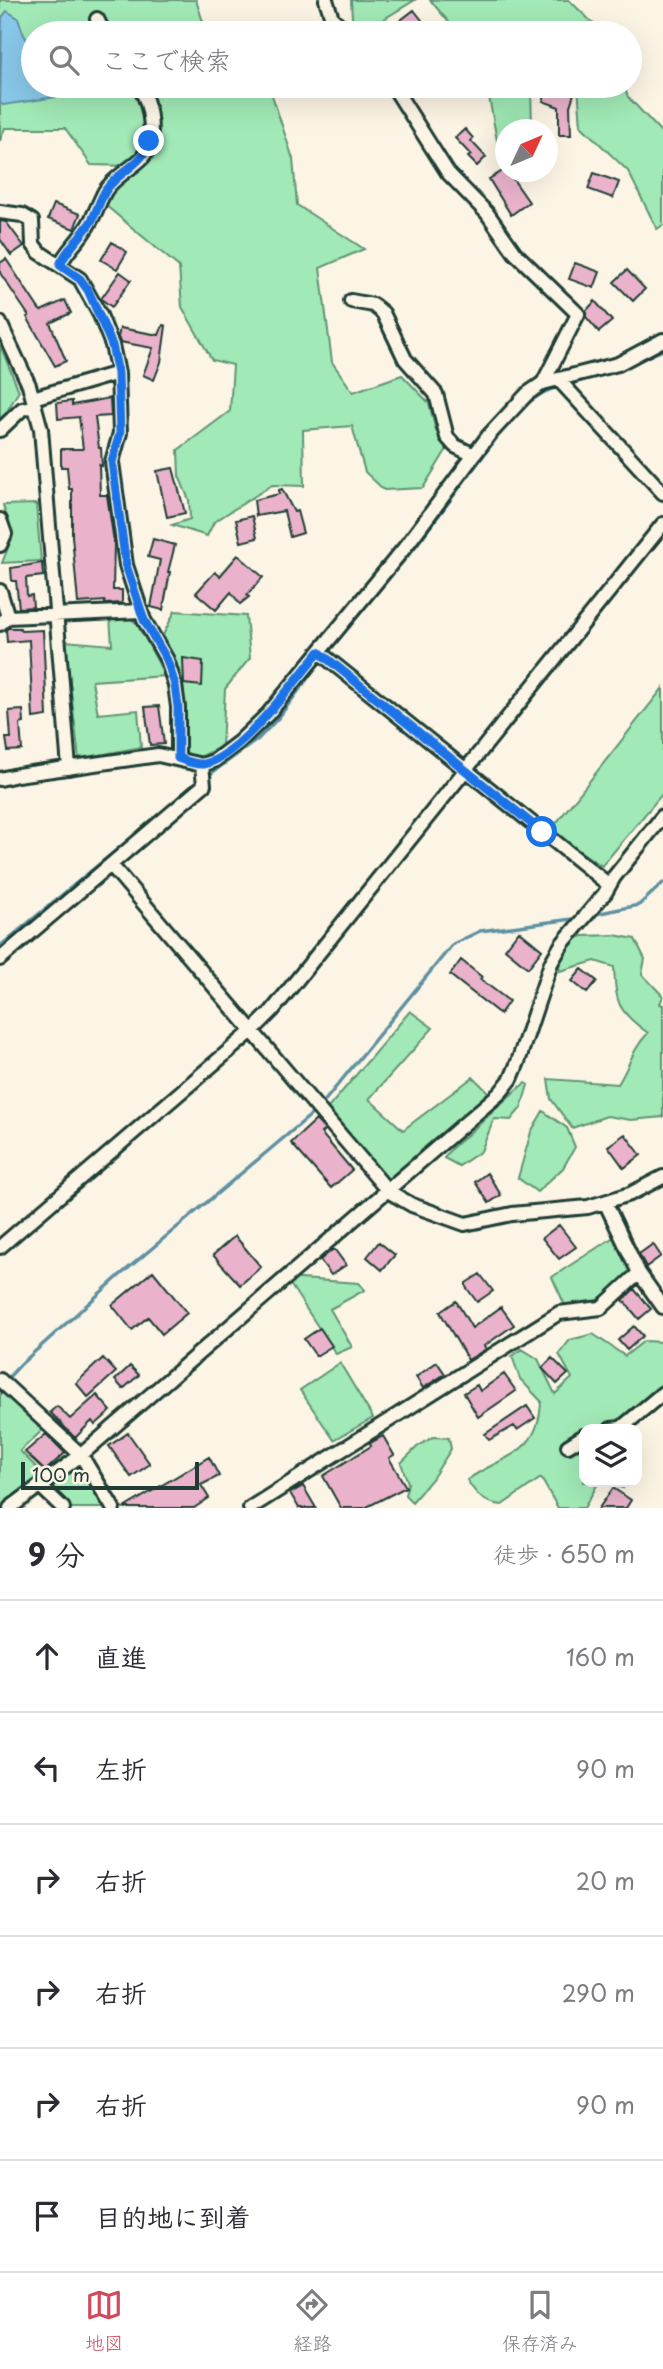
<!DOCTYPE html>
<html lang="ja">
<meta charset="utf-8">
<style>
:root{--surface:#fff;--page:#f7f7f7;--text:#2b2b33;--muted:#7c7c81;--line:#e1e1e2;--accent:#d1495b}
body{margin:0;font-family:"Playpen Sans","Klee One",sans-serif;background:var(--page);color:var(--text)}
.controls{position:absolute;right:21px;bottom:21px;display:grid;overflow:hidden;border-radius:14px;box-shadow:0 7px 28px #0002}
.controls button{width:63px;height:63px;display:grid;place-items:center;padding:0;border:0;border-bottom:2px solid var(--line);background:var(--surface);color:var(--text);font:35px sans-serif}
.compass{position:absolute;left:495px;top:119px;width:63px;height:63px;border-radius:50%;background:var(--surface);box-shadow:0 7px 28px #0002;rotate:46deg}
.scale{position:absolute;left:21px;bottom:18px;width:178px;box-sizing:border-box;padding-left:7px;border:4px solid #1f3d34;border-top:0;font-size:19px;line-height:24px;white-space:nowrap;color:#1f3d34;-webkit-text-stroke:5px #fcf5e5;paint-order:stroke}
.stop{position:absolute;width:21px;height:21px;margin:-16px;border:5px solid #1a73e8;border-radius:50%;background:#fff}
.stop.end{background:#1a73e8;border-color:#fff;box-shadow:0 2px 7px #0008}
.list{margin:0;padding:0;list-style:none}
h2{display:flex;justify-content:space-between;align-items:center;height:91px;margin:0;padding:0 28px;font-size:30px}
h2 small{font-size:23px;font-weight:400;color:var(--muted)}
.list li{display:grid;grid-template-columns:46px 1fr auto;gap:21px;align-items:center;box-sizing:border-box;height:112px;padding:0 28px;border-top:2px solid var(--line)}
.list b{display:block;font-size:26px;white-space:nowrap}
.list em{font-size:23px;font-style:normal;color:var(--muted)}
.icon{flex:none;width:38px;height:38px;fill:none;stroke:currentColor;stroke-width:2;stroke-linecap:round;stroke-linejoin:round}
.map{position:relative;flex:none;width:663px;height:1508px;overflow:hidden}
.search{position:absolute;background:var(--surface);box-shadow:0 7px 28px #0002;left:21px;right:21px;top:21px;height:77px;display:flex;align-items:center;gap:18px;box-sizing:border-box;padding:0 24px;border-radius:38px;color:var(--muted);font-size:26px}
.sheet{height:763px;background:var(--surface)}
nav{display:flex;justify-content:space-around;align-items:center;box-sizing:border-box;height:98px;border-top:2px solid var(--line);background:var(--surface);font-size:19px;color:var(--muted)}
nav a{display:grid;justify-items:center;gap:4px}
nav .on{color:var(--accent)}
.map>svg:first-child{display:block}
.green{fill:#a1e9b6;stroke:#609375;stroke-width:2}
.water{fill:#88c7e9;stroke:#5e90a1;stroke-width:2}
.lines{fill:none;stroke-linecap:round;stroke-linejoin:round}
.stream{stroke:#5e90a1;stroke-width:3.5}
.building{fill:#eab3cb;stroke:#1f3d34;stroke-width:2}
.minor-casing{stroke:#1f3d34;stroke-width:18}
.minor{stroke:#fcf5e5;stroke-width:12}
.route{stroke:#1a73e8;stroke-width:9}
</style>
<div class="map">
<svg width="663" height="1508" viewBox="0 0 663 1508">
<rect width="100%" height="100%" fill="#fcf5e5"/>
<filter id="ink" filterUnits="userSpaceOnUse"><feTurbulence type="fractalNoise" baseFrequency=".0143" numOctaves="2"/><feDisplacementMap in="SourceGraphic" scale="14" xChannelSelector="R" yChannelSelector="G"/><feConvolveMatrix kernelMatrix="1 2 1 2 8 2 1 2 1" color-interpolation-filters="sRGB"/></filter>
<g filter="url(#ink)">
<path class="green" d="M 0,0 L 196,0 L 205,28 L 248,24 L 251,33 L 33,33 L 33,86 L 269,86 L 293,159 L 297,205 L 364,249 L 320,268 L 332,362 L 353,392 L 402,375 L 429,403 L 436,431 L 447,449 L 423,488 L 384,490 L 365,472 L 352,426 L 303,430 L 304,486 L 272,485 L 214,522 L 207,536 L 172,525 L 190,519 L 189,500 L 179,476 L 178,450 L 230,411 L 233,365 L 212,360 L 182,307 L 179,267 L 104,204 L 129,166 L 91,165 L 65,128 L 5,128 L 0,141 Z
M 351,0 L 415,0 L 369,28 L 352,18 Z
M 430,0 L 569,0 L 603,33 L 458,33 Z
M 487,86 L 531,86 L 532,129 L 505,130 L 505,155 L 498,146 Z
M 578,86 L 624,86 L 628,97 L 663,134 L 663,225 L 657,229 L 628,171 L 581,126 Z
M 0,345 L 19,391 L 0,423 Z
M 36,504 L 41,561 L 2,563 L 12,538 L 3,505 Z
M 175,611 L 246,616 L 250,658 L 225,689 L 222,746 L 196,759 L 183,750 L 183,688 L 163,635 Z
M 110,618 L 129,618 L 138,624 L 165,676 L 92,681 L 98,714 L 138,710 L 141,747 L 79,759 L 65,641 L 112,645 Z
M 663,688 L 663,793 L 602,866 L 550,831 Z
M 614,935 L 635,939 L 645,959 L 642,974 L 663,996 L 660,1004 L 663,1005 L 663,1117 L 631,1120 L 607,1116 L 572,1128 L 551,1099 L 548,1079 L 618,1084 C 630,1065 632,1050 648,1033 C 617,1011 616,1003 614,967 L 595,961 L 560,971 L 558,962 L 562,944 L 583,936 Z
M 410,1011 L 433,1028 L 369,1099 L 403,1130 L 473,1077 L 494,1098 L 388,1191 L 323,1114 Z
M 525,1083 L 528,1085 L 521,1108 L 511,1120 L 494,1119 L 481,1151 L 459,1166 L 444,1158 C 453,1143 463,1140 475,1128 C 492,1113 507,1097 525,1083 Z
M 543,1111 L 567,1128 L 575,1147 L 563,1168 L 537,1192 L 518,1178 L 531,1132 Z
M 620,1233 L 639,1273 L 601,1308 L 568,1312 L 552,1277 Z
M 286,1278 L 359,1283 L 365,1290 L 330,1309 L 352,1347 L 336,1354 Z
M 593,1334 L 625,1356 L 644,1341 L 663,1342 L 663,1403 L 645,1408 L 609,1429 L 584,1429 L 584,1482 L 621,1482 L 623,1488 L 599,1482 L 584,1508 L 558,1508 L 541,1478 L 502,1505 C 484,1503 477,1496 467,1480 C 503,1454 539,1457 541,1401 L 520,1379 L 512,1356 L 522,1349 L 538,1359 L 555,1394 L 572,1378 L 559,1354 L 570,1340 Z
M 340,1363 L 373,1418 L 334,1440 L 300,1390 Z
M 7,1387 L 48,1425 L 20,1451 L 48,1479 L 10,1508 L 0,1508 L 0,1395 Z
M 433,1437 L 449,1438 L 451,1449 L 432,1479 L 412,1502 L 405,1495 L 408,1483 L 401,1463 L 417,1447 Z
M 78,1457 L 111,1508 L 63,1508 L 43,1489 Z"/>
<path class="water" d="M 7,11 L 18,18 L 24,35 L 33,48 L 33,86 L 55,86 L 58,90 L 56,97 L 3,105 L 0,103 L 2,17 Z"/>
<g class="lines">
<path class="stream" d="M 633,363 L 663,350
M 567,385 L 609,372
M 509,422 C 524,406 537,392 559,387
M 327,653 L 415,547 L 504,428
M 206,777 L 258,739 L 279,717 L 322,659
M 591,915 L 639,905 L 663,883
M 0,946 L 200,781
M 5,1381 L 21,1364 L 119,1276 L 318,1109 L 453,944 L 480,931 L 580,918"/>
</g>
<path class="building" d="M 414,10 L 432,33 L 384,33 Z
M 549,86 L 574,94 L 570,106 L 571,135 L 559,135 L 559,107 L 543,101 Z
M 465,129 L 473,138 L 471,141 L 486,157 L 477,166 L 468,157 L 471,155 L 455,138 Z
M 506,169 L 529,202 L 511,215 L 489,179 Z
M 594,173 L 619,182 L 613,198 L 588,189 Z
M 54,204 L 80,214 L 74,229 L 48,219 Z
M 0,221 L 6,222 L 24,246 L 11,255 L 0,239 Z
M 112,242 L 127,252 L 117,269 L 101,260 Z
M 6,259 L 39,309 L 41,311 L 65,300 L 71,313 L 50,323 L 66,361 L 55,366 L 27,317 L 29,316 L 0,273 L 0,263 Z
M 575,263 L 600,272 L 594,288 L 569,279 Z
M 627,270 L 645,289 L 633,301 L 614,282 Z
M 120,272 L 131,280 L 112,307 L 101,299 Z
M 595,301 L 612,321 L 599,332 L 586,317 L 586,311 Z
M 163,325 L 166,326 L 161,362 L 154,380 L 143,375 L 153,348 L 120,342 L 118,337 L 120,328 L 159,335 Z
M 110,398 L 111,416 L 95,417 L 99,448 L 101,448 L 102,466 L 99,465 L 100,495 L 107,495 L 114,542 L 113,590 L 122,590 L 122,603 L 105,604 L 105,601 L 78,603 L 72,536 L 72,489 L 69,489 L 67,467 L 61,467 L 61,449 L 83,449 L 79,417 L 58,419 L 57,403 L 72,401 L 72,405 Z
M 173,468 L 185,513 L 167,517 L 157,471 Z
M 282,489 L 294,512 L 297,511 L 303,533 L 290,537 L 284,511 L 256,516 L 254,500 L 279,494 L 279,490 Z
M 252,516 L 257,538 L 241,542 L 236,520 Z
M 153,539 L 175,545 L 168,572 L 170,572 L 163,610 L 151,607 L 160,560 L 148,557 Z
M 238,555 L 263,577 L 247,595 L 249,597 L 240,604 L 231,592 L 216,610 L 196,593 L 215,572 L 220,576 Z
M 42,563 L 43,576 L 26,578 L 27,596 L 32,595 L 33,607 L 19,608 L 16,581 L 12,581 L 11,568 Z
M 8,628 L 20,628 L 21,631 L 43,630 L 47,716 L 33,718 L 29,640 L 7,642 L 6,630 Z
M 183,658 L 203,661 L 202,686 L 184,684 Z
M 159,706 L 164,744 L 150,745 L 145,707 Z
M 23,710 L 24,723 L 20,724 L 22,750 L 8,751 L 6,738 L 11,738 L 9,711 Z
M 519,931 L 542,950 L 528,968 L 505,949 Z
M 461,960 L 482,977 L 480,979 L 509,1001 L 500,1014 L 450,975 Z
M 582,969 L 597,981 L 587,993 L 572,981 Z
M 316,1120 L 325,1130 L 321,1133 L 352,1170 L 331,1188 L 291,1143 Z
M 625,1134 L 641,1155 L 624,1168 L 608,1146 Z
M 487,1173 L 501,1195 L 489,1203 L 475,1182 Z
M 559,1225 L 576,1247 L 559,1259 L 542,1238 Z
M 235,1236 L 261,1267 L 240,1285 L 213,1255 Z
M 379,1242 L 395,1255 L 382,1270 L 367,1257 Z
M 653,1244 L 661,1256 L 646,1267 L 639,1254 Z
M 332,1250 L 335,1250 L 346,1265 L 331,1275 L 320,1260 Z
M 153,1271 L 187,1313 L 162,1334 L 148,1317 L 132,1330 L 112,1305 Z
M 480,1274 L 493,1291 L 477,1302 L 466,1287 L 466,1283 Z
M 634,1289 L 651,1309 L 639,1319 L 623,1300 Z
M 456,1301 L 472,1328 L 501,1307 L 514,1325 L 484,1346 L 486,1349 L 468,1360 L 440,1312 Z
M 634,1326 L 643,1336 L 627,1350 L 618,1340 Z
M 320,1328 L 332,1346 L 316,1356 L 304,1339 Z
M 103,1358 L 116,1372 L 88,1397 L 76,1383 Z
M 552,1358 L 568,1374 L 557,1384 L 542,1368 Z
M 437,1362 L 445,1374 L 423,1388 L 416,1377 Z
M 130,1366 L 139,1375 L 123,1389 L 115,1380 Z
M 504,1374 L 516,1391 L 478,1417 L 464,1393 L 477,1385 L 480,1391 Z
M 97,1395 L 111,1411 L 95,1425 L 92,1421 L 75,1438 L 50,1412 L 57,1406 L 70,1419 Z
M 527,1406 L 535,1418 L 517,1430 L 514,1426 L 489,1440 L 485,1434 Z
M 128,1433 L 150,1464 L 131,1477 L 109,1446 Z
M 46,1434 L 65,1453 L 45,1471 L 25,1452 Z
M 383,1436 L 394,1455 L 389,1458 L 406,1487 L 365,1508 L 341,1508 L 323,1476 L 371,1446 L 370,1443 Z
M 209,1457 L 219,1476 L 201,1485 L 209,1498 L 194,1508 L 124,1508 Z
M 303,1486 L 316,1508 L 299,1508 L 290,1493 Z
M 613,1488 L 631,1500 L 626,1508 L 599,1508 Z"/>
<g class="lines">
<defs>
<path id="minor" d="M 326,0 L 332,18 L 348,33
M 97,19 L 104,33
M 393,86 L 448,173 L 487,213 L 515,253 L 578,314 L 543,383
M 0,212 L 22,215 L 32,221 L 33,244 L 39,252 L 80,279 L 100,315 L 112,345 L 118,373 L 120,433 L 112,462 L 126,565 L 144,620 L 167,660 L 175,685 L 178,707 L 178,758
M 60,265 C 66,251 77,243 85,230 C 94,218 98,204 105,191 C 114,177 131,169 142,158 C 157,142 151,101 138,86
M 351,301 L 373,305 L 383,313 L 405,359 L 436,394 L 447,437 L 455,446 L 474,455
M 0,323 L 29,385 L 41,429 L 69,768
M 558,379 L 663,493
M 33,398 L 118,373
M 0,430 L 22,409 L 35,406
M 0,520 L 5,534 L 0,545
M 0,591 L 8,617
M 0,624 L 8,617 L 141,611
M 319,652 L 609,885
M 0,779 L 17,775 L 158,755 L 202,765 L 214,761 L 239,742 L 268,714 L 406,546 L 489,435 L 527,394 L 543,383 L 618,364 L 663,340
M 111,865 L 388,1191 L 412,1205 L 465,1224 L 512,1214 L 588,1207 L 630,1194 L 663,1177
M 0,959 L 204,785 L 202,765
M 605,1202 L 639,1273 L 663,1307
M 0,1247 L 252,1031 L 272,1011 L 663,524
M 0,1380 L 81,1455 L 113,1508
M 611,1429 L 621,1428 L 663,1393
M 568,1446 L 584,1436
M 40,1486 L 63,1508
M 10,1508 L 81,1455 L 500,1093 L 511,1079 L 518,1062 L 551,963 L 562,944 L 605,893 L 614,877 L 663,816
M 250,1508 L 559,1313 L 601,1308 L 639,1273"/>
</defs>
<use href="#minor" class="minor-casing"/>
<use href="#minor" class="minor"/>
</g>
</g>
<g class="lines" filter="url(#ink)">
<path class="route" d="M 149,141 C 143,166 119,170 106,190 C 100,199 97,211 92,220 C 82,237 67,248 60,265 L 80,279 L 88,290 L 112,345 L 118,373 L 120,433 L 112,462 L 126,565 L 144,620 L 167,660 L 175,685 L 178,707 L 178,758 C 186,761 195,765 204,764 C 237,759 297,679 319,652 L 542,832"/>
</g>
</svg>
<div class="controls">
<button><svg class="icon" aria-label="layers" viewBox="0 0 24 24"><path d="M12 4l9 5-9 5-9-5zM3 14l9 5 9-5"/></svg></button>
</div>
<svg class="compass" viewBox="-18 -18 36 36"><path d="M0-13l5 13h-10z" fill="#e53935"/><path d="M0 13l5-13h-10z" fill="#7c7c81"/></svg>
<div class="scale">100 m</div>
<div class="stop" style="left:542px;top:832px"></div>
<div class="stop end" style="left:149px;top:141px"></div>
<div class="search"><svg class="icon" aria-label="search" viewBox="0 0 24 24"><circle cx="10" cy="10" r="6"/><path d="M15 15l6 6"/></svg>ここで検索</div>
</div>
<section class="sheet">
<h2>9 分<small>徒歩 · 650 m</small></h2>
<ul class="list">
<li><svg class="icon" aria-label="ahead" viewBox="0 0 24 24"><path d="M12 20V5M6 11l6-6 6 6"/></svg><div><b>直進</b></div><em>160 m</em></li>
<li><svg class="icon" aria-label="left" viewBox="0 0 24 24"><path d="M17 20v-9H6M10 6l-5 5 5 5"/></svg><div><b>左折</b></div><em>90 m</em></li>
<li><svg class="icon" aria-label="right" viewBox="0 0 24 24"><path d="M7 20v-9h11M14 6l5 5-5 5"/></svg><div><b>右折</b></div><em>20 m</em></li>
<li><svg class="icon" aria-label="right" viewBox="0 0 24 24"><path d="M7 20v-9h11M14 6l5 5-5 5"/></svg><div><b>右折</b></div><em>290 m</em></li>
<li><svg class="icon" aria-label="right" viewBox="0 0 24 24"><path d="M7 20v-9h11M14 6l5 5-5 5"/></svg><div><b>右折</b></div><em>90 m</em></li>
<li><svg class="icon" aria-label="arrive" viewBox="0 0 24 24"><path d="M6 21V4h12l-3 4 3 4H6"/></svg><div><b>目的地に到着</b></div></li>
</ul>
</section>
<nav>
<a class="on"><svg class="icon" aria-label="map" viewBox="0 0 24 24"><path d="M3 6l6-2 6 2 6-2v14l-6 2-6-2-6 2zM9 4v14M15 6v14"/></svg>地図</a>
<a><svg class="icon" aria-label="directions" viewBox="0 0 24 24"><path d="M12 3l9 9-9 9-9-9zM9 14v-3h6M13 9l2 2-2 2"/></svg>経路</a>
<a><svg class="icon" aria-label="saved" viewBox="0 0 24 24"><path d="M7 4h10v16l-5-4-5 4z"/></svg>保存済み</a>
</nav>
